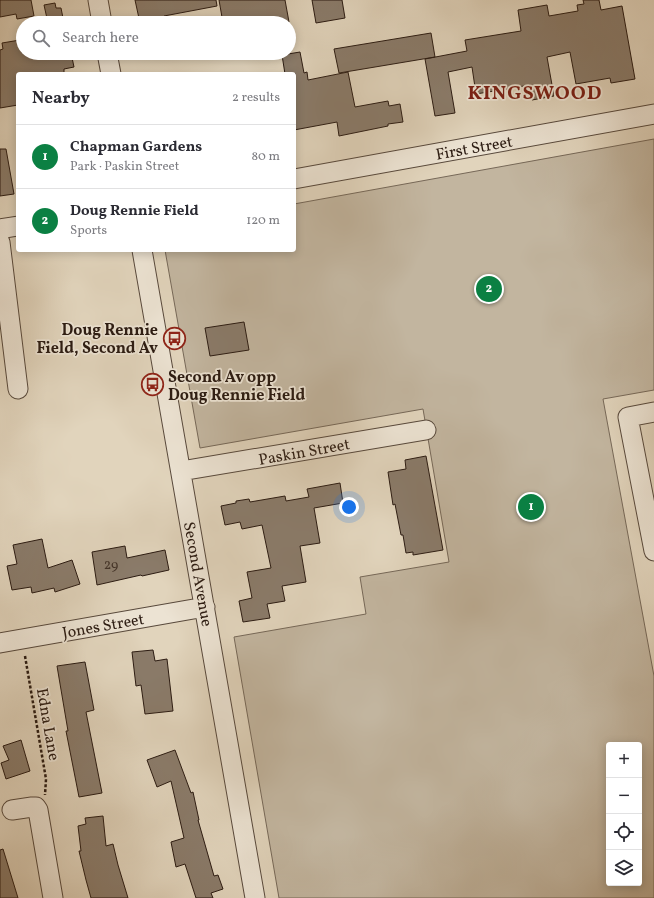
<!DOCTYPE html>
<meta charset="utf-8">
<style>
:root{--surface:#fff;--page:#f7f7f7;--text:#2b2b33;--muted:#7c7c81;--line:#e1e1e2;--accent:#0b8043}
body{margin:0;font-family:Vollkorn,serif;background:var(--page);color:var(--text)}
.controls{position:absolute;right:12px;bottom:12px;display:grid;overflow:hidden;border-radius:4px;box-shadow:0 2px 10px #0003}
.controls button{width:36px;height:36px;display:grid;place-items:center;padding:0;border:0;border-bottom:1px solid var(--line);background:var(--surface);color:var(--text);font:20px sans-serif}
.you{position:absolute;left:349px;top:507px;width:14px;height:14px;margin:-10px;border:3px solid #fff;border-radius:50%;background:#1a73e8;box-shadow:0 0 0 6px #1a73e833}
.badge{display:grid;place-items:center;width:26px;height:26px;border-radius:50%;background:var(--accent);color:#fff;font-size:13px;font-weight:700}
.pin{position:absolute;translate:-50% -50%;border:2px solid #fff;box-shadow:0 1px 4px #0006}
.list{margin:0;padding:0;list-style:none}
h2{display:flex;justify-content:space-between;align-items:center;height:52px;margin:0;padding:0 16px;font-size:17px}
h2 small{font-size:13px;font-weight:400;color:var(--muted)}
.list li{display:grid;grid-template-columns:26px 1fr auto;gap:12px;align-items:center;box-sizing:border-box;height:64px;padding:0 16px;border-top:1px solid var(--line)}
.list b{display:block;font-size:15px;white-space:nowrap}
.list p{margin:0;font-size:13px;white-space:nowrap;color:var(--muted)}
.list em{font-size:13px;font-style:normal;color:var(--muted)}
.icon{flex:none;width:22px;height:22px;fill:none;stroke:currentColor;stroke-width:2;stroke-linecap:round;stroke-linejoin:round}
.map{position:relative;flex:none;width:654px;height:898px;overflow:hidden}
.search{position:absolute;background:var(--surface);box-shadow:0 2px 10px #0003;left:16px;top:16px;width:280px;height:44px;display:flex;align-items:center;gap:10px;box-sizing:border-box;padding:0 14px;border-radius:22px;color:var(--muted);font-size:15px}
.panel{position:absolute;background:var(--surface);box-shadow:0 2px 10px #0003;left:16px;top:72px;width:280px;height:180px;border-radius:4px}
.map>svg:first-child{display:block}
.green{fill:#c2b59f;stroke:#766858;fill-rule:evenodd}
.building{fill:#8a7b6a;stroke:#2b1b12}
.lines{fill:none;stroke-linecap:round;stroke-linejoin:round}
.minor-casing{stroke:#58493c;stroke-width:21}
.path{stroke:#2b1b12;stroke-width:2.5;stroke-dasharray:3 2;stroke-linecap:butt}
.minor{stroke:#ece3d3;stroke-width:19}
.labels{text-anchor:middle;stroke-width:3.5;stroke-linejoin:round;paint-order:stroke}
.number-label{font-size:14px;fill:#433328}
.street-label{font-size:16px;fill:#2b1b12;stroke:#ece3d3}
.poi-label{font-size:16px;font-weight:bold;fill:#2b1b12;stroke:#ece3d3;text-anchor:end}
.district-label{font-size:20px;font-weight:bold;letter-spacing:1px;fill:#7a1f14;stroke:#ece3d3}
</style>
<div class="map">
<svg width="654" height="898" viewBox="0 0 654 898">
<rect width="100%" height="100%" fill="#e1d4bc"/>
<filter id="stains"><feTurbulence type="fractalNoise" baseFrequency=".005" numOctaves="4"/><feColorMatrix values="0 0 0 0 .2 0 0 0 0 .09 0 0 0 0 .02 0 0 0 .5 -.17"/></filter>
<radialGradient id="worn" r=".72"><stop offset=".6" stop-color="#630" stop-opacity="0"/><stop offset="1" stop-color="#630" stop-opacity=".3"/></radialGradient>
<path class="green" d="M 654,139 L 654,390 L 603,399 L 654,676 L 654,898 L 279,898 L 234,637 L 366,614 L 360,577 L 449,562 L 423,409 L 200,448 L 165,250 L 294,250 L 294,204 ZM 609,745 L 639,745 L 639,883 L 609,883 Z"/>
<path class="building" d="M 0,0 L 31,0 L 34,16 L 17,19 L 16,14 L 0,17 Z
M 135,0 L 216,0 L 217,6 L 164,16 L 165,23 L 140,23 Z
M 219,0 L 285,0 L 289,22 L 283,23 L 269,23 L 269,20 L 253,23 L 223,23 Z
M 312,0 L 342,0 L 345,18 L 316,23 Z
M 583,0 L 599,0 L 601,10 L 622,6 L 635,79 L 611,83 L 610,78 L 576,84 L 570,52 L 547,57 L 554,96 L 532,100 L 530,85 L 476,94 L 472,67 L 448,72 L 455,113 L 435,116 L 425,59 L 467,51 L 465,40 L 521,31 L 518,10 L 547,5 L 549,16 L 578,11 L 577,5 L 584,4 Z
M 55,3 L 56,8 L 61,8 L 64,23 L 48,23 L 44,5 Z
M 431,33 L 435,57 L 339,73 L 334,49 Z
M 20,40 L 22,53 L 71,53 L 74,67 L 64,69 L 64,74 L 18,74 L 18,105 L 0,108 L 0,50 L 3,49 L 2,43 Z
M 300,52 L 304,73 L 307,72 L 308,80 L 348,72 L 355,107 L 388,101 L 389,106 L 400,104 L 403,122 L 388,124 L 388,126 L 339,136 L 337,122 L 294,130 L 294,74 L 296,74 L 285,74 L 282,55 Z
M 0,149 L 6,149 L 14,194 L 0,196 Z
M 244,322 L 249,350 L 210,356 L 205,328 Z
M 426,456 L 443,550 L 413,555 L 413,552 L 406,553 L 403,535 L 401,535 L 395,504 L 393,505 L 388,472 L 406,469 L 405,460 Z
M 340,483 L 343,503 L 314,508 L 320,543 L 300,546 L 306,582 L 282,586 L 285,601 L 267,604 L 270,618 L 243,622 L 239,601 L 252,598 L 247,572 L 271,568 L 262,525 L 242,529 L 240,522 L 225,525 L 221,506 L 236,503 L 236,501 L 249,499 L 250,502 L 285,496 L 286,501 L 309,497 L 307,489 Z
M 42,539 L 48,568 L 72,560 L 80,584 L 55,592 L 54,588 L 32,593 L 31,587 L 12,590 L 7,566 L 17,564 L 13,545 Z
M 125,546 L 127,558 L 165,550 L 169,570 L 142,576 L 141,575 L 97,585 L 92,552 Z
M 153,650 L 155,661 L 167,659 L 173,711 L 145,714 L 141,685 L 136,686 L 132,652 Z
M 85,662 L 94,710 L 86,712 L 102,793 L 79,797 L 66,731 L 68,731 L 57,666 Z
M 21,740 L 30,771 L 6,779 L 1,763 L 9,760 L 3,746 Z
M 175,750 L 191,793 L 193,792 L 199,820 L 198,820 L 214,876 L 218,875 L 223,889 L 211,893 L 213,898 L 196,898 L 185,864 L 176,867 L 171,842 L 184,838 L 171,781 L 157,787 L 147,760 Z
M 103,816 L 106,846 L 113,844 L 118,865 L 128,898 L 91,898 L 86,880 L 79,851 L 81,851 L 78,826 L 86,824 L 85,818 Z
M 3,849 L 18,898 L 0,898 L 0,850 Z"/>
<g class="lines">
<defs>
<path id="minor" d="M 98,0 L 102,23
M 107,53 L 111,74
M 294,179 L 654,114
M 0,229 L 18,226
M 0,242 L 18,389
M 142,250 L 255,898
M 654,412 L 628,417 L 654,551
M 181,471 L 426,430
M 0,643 L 205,607
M 12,810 L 32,807 L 36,807 L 38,810 L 53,898"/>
</defs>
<use href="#minor" class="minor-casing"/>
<path class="path" d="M 25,656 L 46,779 L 45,795"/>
<use href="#minor" class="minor"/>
</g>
<defs>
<symbol id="bus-ring" viewBox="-11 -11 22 22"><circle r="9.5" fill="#ece3d3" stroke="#8f2418" stroke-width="1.5"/><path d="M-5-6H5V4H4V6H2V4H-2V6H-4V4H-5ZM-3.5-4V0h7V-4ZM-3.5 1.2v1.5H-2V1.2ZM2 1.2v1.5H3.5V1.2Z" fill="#8f2418"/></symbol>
</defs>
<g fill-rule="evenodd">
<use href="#bus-ring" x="162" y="326" width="25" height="25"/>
<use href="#bus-ring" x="140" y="372" width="25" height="25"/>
</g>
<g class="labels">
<g class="number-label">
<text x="111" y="569">29</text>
</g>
<g class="street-label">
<text transform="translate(474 147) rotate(-10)" y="6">First Street</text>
<text transform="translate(304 451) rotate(-10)" y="6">Paskin Street</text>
<text transform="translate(199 574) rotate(80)" y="6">Second Avenue</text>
<text transform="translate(103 625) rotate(-10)" y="6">Jones Street</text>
<text transform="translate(49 724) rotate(80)" y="6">Edna Lane</text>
</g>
<g class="poi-label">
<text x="158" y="335">Doug Rennie<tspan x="158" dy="18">Field, Second Av</tspan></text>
<text x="168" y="382" text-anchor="start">Second Av opp<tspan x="168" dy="18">Doug Rennie Field</tspan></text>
</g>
<g class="district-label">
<text x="535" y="99">KINGSWOOD</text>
</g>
</g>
<rect width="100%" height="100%" filter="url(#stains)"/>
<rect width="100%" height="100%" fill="url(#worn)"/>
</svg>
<div class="controls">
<button>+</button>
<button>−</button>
<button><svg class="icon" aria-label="locate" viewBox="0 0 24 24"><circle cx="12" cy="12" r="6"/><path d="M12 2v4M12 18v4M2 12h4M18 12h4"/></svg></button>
<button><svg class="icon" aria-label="layers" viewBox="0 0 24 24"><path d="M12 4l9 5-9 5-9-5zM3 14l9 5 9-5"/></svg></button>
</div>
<div class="you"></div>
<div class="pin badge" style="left:531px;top:507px">1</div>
<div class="pin badge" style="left:489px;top:289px">2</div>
<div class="search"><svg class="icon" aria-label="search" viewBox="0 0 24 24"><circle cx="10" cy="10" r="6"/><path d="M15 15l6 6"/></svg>Search here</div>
<section class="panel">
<h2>Nearby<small>2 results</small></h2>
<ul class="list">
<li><span class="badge">1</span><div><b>Chapman Gardens</b><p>Park · Paskin Street</p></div><em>80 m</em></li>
<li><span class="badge">2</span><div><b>Doug Rennie Field</b><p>Sports</p></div><em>120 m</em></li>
</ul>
</section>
</div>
